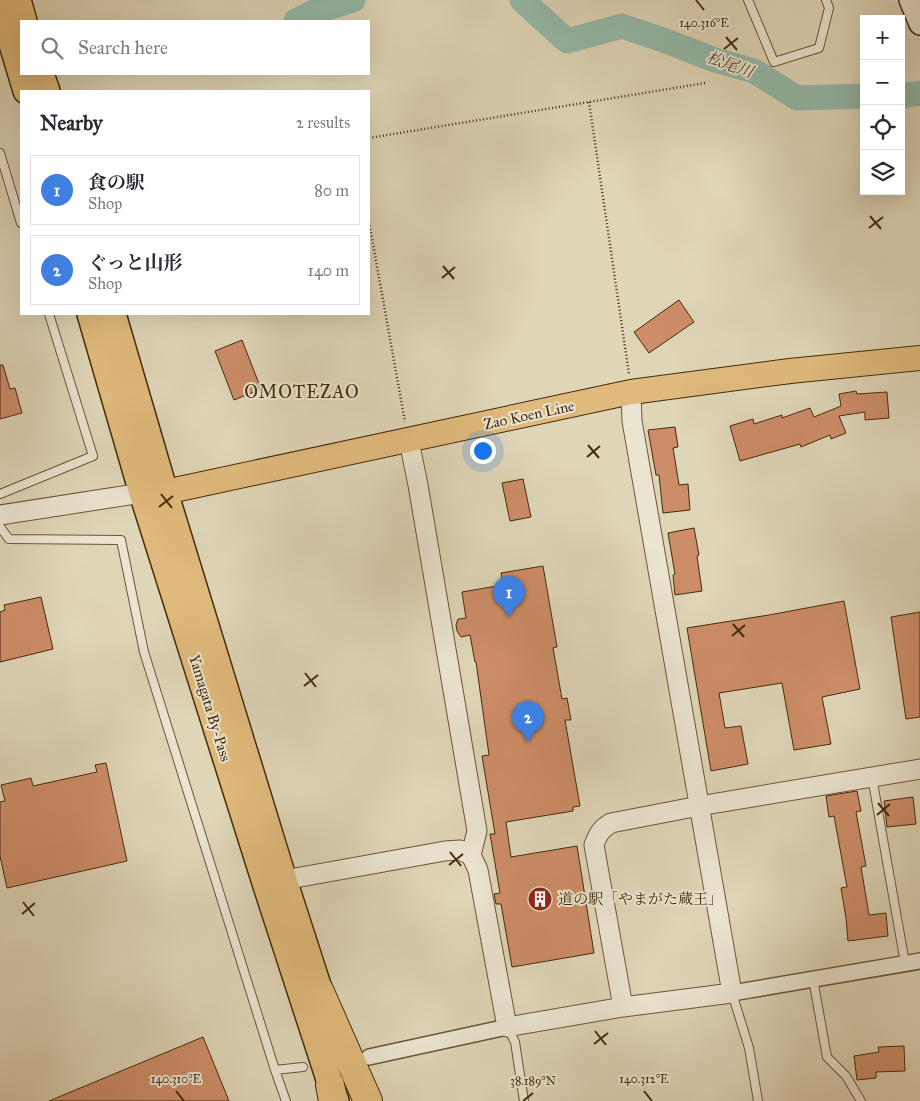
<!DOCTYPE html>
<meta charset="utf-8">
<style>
:root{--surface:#fff;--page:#f2f2f3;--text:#2b2b33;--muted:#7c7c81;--line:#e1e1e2;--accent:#0b8043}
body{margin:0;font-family:"IM FELL Great Primer","Noto Serif JP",serif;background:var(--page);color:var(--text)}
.controls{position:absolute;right:15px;top:15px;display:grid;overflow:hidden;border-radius:0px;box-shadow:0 5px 20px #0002}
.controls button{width:45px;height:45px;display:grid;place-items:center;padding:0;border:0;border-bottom:1px solid var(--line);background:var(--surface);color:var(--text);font:25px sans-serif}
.you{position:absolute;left:482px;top:450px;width:18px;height:18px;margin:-12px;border:4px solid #fff;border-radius:50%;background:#1a73e8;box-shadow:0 0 0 8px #1a73e833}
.badge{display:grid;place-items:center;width:32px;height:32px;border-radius:50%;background:var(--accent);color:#fff;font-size:16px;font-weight:700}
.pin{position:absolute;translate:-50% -41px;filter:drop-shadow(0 1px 2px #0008)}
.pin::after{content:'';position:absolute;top:26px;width:18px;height:15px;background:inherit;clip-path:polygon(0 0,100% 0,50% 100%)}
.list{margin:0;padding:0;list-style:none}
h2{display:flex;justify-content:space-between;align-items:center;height:65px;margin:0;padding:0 20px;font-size:21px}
h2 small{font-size:16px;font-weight:400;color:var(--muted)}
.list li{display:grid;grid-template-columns:32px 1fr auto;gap:15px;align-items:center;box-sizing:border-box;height:70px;margin:0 10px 10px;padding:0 10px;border:1px solid var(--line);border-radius:0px}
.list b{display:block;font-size:19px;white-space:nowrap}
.list p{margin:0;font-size:16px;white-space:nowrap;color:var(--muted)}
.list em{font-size:16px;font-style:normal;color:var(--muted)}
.icon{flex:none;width:28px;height:28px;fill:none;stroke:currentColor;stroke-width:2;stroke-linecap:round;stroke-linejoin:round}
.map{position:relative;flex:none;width:920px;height:1101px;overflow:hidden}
.search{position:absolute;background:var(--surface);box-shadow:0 5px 20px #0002;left:20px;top:20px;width:350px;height:55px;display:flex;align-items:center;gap:12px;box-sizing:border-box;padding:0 18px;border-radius:0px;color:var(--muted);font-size:19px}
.panel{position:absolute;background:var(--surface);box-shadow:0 5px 20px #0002;left:20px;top:90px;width:350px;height:225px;border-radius:0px}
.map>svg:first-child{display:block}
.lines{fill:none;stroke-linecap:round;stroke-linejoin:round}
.river{stroke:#94b9aa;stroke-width:25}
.building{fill:#cd8d68;stroke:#452b0b}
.service-casing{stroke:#6c5636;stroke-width:10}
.minor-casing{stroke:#6c5636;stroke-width:18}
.tertiary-casing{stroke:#6c5636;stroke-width:21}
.secondary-casing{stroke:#452b0b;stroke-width:24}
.primary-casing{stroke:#452b0b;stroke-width:26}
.trunk-casing{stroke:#452b0b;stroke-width:28}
.motorway-casing{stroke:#452b0b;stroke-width:30}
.path{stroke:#452b0b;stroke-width:2.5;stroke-dasharray:1 2.5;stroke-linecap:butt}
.service{stroke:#eae4d0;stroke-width:8}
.minor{stroke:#eae4d0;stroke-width:15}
.tertiary{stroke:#eae4d0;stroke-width:19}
.secondary{stroke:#eae4d0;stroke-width:21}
.primary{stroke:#e0ba7c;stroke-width:24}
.trunk{stroke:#e0ba7c;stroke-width:25}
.motorway{stroke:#e0ba7c;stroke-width:28}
.ticks{fill:none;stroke:#452b0b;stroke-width:2}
.labels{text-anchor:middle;stroke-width:4;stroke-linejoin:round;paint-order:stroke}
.street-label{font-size:15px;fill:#452b0b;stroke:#eae4d0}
.poi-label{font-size:15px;fill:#452b0b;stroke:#eae4d0;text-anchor:start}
.water-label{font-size:16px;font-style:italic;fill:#55472b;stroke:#eae4d0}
.quarter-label{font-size:18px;letter-spacing:1px;fill:#452b0b;stroke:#eae4d0}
.ticks-label{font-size:12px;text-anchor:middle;fill:#452b0b;stroke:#eae4d0;stroke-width:4;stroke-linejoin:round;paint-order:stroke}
</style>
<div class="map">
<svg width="920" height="1101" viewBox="0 0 920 1101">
<rect width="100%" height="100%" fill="#dfd5b7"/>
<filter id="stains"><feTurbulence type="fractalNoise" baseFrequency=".004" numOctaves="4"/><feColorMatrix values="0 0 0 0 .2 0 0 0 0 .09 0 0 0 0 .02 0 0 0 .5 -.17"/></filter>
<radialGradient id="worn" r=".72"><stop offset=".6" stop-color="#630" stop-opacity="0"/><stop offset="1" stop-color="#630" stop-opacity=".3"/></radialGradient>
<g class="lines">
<path class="river" d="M 522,0 L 567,41 L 622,26 L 663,40 L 715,60 L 754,71 L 797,98 L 864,96
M 296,21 L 314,12 L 353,0
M 901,96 L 920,93"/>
</g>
<path class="building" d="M 679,300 L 694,322 L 649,353 L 634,332 Z
M 242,340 L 261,389 L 234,400 L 215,351 Z
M 0,365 L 3,365 L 10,389 L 15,388 L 22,413 L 0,419 Z
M 856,391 L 857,394 L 887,392 L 889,418 L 865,420 L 865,412 L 839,416 L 846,433 L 831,439 L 830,435 L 801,447 L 800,444 L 740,461 L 730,426 L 753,419 L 754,424 L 782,415 L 782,418 L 810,408 L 814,417 L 841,406 L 839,394 Z
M 675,427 L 678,447 L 673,448 L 679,485 L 688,484 L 690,510 L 663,513 L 659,475 L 656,475 L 648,430 Z
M 523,479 L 531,517 L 510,521 L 502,483 Z
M 694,528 L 699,555 L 697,556 L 702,591 L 675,595 L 673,575 L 675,574 L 668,533 Z
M 543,566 L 557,647 L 553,648 L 562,699 L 567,698 L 571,720 L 565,720 L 580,806 L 573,807 L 573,811 L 506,822 L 511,857 L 577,846 L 594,953 L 512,967 L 501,904 L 496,904 L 494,894 L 500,893 L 490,834 L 495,834 L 482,756 L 489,755 L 476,662 L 475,662 L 470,635 L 461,637 L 457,631 L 456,625 L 458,619 L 466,618 L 462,592 L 503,585 L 501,573 Z
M 41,597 L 53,649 L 0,662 L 0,612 L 5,610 L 4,605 Z
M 844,601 L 860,689 L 822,697 L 831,744 L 794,750 L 782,683 L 719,693 L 725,728 L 741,726 L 748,764 L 711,771 L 687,628 L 769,615 Z
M 920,612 L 920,717 L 906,719 L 891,617 Z
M 106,763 L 127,861 L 7,888 L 0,856 L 0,802 L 5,801 L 1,785 L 31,778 L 33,786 L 97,772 L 95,765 Z
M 857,791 L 861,811 L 856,812 L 866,866 L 861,867 L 869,915 L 886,913 L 888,936 L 848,941 L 846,918 L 841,888 L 847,887 L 834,816 L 829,817 L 826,796 Z
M 913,797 L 916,824 L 887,827 L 884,801 Z
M 203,1037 L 229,1101 L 49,1101 Z
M 904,1046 L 905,1071 L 876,1072 L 876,1078 L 857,1080 L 854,1056 L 879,1052 L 878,1047 Z"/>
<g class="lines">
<defs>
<path id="service" d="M 748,0 L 774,62 L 819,48 L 829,8 L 826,0
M 0,153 L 21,223
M 0,494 L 93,456 L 49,314
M 0,527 L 9,539 L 121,540 L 144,652 L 275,1070 L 286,1101
M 872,777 L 905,963
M 813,979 L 827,1057 L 846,1076 L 861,1101
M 732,993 L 749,1048 L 758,1101
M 507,1027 L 515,1042 L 524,1101
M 275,1070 L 303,1067"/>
<path id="minor" d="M 732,993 L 920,961
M 369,1057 L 507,1027"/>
<path id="tertiary" d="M 409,441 L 418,485 L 477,831 L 471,855
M 0,515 L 142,493
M 284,880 L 445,851 L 460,850 L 471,855 L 478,870 L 507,1027 L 623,1007 L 732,993 L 632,421 L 631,392
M 623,1007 L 594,845 C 598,834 601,829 611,823 L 699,806 L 920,769"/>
<path id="secondary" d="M 910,0 L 920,24"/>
<path id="primary" d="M 146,493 L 165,492 L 631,392 L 790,371 L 920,358"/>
<path id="trunk" d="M 18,0 L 24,21
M 0,4 L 26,91
M 41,74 L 47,91
M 90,314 L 142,493 L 266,886 L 336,1101
M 113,314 L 165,492 L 284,880 L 326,1010"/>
<path id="motorway" d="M 319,990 L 368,1101
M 330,1085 L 333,1101"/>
</defs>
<use href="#service" class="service-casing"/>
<use href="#minor" class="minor-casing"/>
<use href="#tertiary" class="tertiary-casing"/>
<use href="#secondary" class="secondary-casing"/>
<use href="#primary" class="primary-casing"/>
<use href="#trunk" class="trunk-casing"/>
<use href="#motorway" class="motorway-casing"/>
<path class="path" d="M 589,102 L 629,374
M 369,138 L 705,83
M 369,222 L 405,422"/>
<use href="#service" class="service"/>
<use href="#minor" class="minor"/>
<use href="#tertiary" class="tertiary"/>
<use href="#secondary" class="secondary"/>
<use href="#primary" class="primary"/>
<use href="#trunk" class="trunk"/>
<use href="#motorway" class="motorway"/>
</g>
<path class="ticks" d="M 696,0 L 704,10M 726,37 L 737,50M 724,49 L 738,38M 870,216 L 881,229M 869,228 L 883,217M 443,266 L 454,279M 442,278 L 455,267M 588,445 L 599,458M 587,457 L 600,446M 161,494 L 172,508M 159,507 L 173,496M 733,624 L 744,637M 732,636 L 745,625M 305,673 L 316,687M 304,686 L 318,675M 878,803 L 889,816M 877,815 L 890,804M 450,852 L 461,866M 449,865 L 463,854M 23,902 L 34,916M 22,914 L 35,903M 595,1031 L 606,1045M 594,1044 L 608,1033M 176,1091 L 184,1101M 644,1091 L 652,1101M 523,1101 L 533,1093"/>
<defs>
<symbol id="building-disc" viewBox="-11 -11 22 22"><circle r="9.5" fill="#8f2418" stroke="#eae4d0"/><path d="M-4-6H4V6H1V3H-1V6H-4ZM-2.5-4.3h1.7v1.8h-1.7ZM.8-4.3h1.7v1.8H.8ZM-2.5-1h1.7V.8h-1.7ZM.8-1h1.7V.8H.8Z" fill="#fff"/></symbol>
</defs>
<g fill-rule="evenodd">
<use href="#building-disc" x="526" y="885" width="28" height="28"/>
</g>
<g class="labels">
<g class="street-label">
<text transform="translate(529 415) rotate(-12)" y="5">Zao Koen Line</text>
<text transform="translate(210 708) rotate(73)" y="5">Yamagata By-Pass</text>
</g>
<g class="poi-label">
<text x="558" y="904">道の駅「やまがた蔵王」</text>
</g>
<g class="water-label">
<text transform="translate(730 64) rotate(20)" y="6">松尾川</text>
</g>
<g class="quarter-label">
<text x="302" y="398">OMOTEZAO</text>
</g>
</g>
<g class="ticks-label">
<text x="704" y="27">140.316°E</text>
<text x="176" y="1083">140.310°E</text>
<text x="644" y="1083">140.312°E</text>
<text x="533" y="1085">38.189°N</text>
</g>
<rect width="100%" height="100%" filter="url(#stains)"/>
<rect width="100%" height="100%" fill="url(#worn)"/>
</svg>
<div class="controls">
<button>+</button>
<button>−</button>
<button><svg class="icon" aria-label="locate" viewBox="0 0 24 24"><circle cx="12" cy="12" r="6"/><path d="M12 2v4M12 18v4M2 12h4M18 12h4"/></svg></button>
<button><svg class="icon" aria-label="layers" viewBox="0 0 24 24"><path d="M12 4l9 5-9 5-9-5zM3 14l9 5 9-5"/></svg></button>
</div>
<div class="you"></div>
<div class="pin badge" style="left:509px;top:617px;background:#3f7fe0">1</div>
<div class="pin badge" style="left:528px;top:742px;background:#3f7fe0">2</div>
<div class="search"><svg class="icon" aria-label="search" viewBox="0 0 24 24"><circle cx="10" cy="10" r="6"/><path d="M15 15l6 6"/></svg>Search here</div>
<section class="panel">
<h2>Nearby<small>2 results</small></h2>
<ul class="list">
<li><span class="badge" style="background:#3f7fe0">1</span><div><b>食の駅</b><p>Shop</p></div><em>80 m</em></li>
<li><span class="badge" style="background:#3f7fe0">2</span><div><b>ぐっと山形</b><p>Shop</p></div><em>140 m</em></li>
</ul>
</section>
</div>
